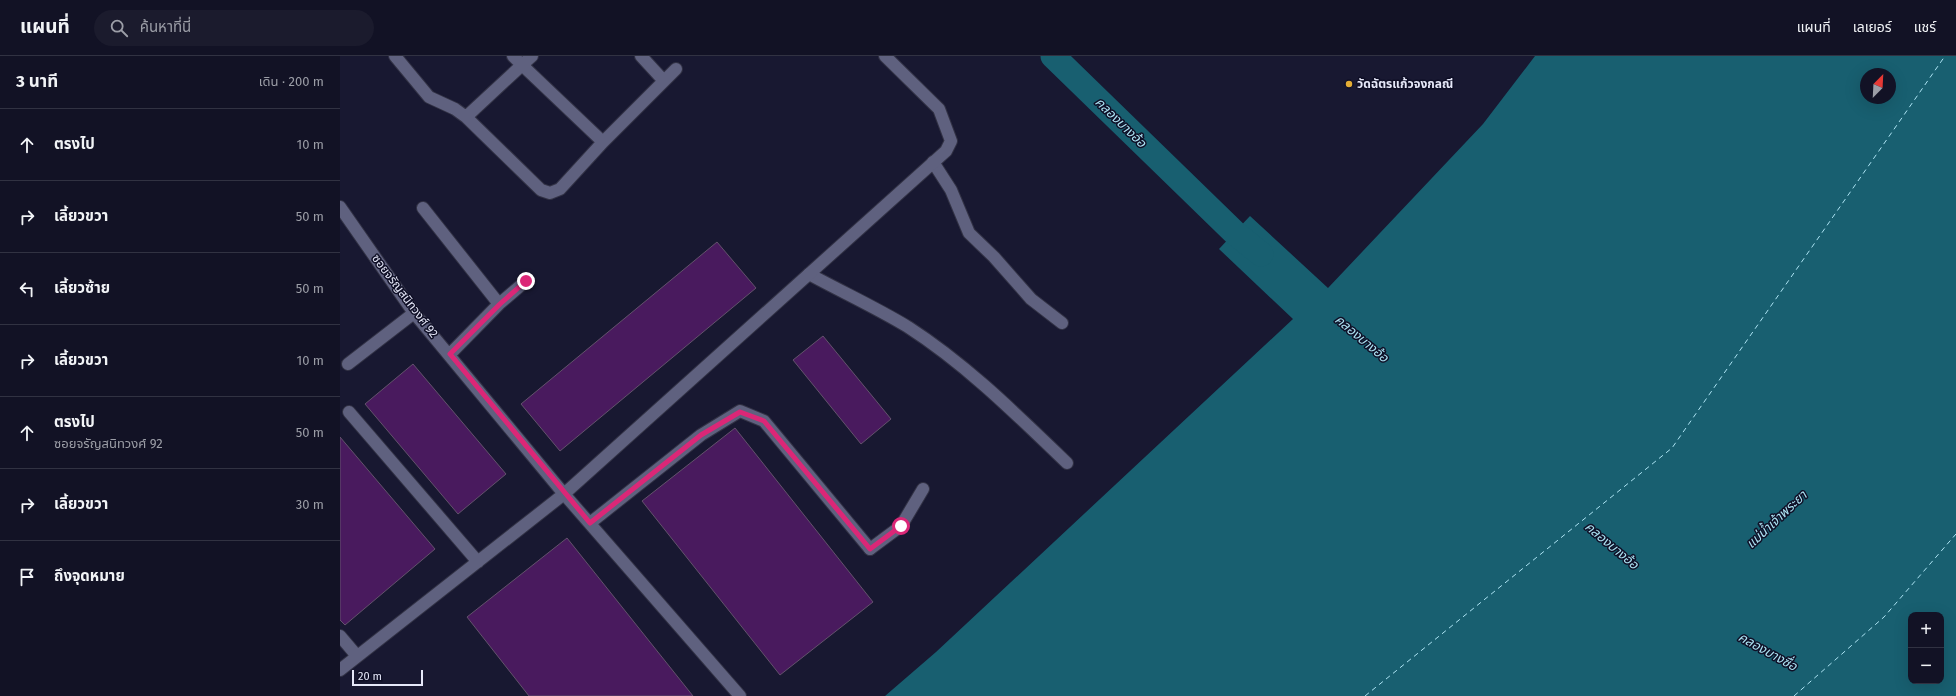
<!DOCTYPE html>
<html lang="th">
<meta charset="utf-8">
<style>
:root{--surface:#121225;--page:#1b1b2d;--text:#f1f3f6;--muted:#9c9ea7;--line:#313242}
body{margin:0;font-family:"Fira Sans","Noto Sans Thai",sans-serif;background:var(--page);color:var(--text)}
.controls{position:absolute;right:12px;bottom:12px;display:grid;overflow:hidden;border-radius:8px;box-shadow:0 4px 16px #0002}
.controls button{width:36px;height:36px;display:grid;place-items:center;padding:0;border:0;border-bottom:1px solid var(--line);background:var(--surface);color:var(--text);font:20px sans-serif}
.compass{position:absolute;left:1520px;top:12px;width:36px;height:36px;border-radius:50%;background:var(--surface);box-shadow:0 4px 16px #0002;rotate:24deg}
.scale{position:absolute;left:12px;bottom:10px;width:71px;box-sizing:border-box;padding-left:4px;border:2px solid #e6e8f9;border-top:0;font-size:11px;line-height:14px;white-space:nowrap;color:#e6e8f9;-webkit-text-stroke:3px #0f0f26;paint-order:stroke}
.stop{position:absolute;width:12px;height:12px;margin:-9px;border:3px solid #db2777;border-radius:50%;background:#fff}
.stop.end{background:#db2777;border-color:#fff;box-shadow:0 1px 4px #0008}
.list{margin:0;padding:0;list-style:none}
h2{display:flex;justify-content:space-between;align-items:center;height:52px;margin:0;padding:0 16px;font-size:17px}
h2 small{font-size:13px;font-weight:400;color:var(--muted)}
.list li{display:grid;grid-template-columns:26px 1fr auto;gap:12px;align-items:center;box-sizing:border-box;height:72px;padding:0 16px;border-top:1px solid var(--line)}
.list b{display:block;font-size:15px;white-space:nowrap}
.list p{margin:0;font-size:13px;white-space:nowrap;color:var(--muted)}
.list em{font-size:13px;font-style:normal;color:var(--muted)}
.icon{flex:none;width:22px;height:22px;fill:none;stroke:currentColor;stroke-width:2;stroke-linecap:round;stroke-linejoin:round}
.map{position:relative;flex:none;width:1616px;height:640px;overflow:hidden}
header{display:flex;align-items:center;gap:24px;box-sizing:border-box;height:56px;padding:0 20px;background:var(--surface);border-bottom:1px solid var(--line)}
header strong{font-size:19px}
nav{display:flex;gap:22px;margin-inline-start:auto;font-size:14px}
.search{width:280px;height:36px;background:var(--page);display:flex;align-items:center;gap:10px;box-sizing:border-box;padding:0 14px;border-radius:22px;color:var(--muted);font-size:15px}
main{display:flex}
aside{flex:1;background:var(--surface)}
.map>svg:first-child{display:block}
.water{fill:#185f70;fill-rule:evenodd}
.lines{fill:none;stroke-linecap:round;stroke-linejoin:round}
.canal{stroke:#185f70;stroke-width:25}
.ferry{stroke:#ace3f3;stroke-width:1;stroke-dasharray:5 4;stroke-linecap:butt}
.building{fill:#491a5e;stroke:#63526c}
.lane-casing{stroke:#323245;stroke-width:14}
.street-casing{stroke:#323245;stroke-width:14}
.lane{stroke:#5f617f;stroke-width:12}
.street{stroke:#5f617f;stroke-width:12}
.route{stroke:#db2777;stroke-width:5}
.poi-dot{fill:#e4ad35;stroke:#0f0f26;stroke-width:1.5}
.labels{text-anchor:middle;stroke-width:3;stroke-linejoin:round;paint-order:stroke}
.poi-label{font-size:12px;font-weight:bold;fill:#e6e8f9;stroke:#0f0f26;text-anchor:start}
.street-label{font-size:12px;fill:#e6e8f9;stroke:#0f0f26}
.water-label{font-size:13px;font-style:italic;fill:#ace3f3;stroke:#0f0f26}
</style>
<header>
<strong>แผนที่</strong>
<div class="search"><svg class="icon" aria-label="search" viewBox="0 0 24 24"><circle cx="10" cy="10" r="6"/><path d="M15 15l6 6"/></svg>ค้นหาที่นี่</div>
<nav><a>แผนที่</a><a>เลเยอร์</a><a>แชร์</a></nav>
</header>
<main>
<aside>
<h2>3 นาที<small>เดิน · 200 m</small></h2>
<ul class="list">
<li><svg class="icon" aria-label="ahead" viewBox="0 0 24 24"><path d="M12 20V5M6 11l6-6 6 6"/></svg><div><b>ตรงไป</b></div><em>10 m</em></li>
<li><svg class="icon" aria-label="right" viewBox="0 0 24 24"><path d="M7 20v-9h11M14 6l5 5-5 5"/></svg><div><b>เลี้ยวขวา</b></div><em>50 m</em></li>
<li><svg class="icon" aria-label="left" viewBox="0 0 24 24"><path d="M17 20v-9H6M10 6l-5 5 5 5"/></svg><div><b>เลี้ยวซ้าย</b></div><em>50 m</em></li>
<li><svg class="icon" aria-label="right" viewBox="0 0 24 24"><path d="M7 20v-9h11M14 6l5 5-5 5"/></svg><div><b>เลี้ยวขวา</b></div><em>10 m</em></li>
<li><svg class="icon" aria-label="ahead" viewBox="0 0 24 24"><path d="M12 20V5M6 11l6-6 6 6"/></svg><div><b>ตรงไป</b><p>ซอยจรัญสนิทวงศ์ 92</p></div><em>50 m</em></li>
<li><svg class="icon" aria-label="right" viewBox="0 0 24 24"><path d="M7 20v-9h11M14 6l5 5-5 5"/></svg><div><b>เลี้ยวขวา</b></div><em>30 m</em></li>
<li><svg class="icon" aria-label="arrive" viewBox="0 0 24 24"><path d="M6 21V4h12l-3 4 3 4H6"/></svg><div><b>ถึงจุดหมาย</b></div></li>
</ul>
</aside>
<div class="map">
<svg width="1616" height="640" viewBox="0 0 1616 640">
<rect width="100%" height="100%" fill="#181831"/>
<path class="water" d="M 1195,0 L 1616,0 L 1616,640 L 545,640 L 596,596 L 953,263 L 879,193 L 910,160 L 988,232 L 1143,68 ZM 1526,18 L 1550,18 L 1550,42 L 1526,42 ZM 1571,559 L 1601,559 L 1601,625 L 1571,625 Z"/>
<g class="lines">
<path class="canal" d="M 713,0 L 895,177 L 921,198"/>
<path class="ferry" d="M 1025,640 L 1332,392 L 1605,0
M 1454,640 L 1544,561 L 1616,478"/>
</g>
<path class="building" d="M 377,186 L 416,232 L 220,395 L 181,348 Z
M 483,280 L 551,363 L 521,388 L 453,304 Z
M 73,308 L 166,418 L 118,458 L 25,348 Z
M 395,372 L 533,546 L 440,619 L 302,445 Z
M 0,381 L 95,493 L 5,569 L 0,564 Z
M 227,482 L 353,640 L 189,640 L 127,561 Z"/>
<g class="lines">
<defs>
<path id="lane" d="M 55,0 L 89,41 L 115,53 L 126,61
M 173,0 L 182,9 L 126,61 L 201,134 L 210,137 L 220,133 L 263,86 L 336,13
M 192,0 L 182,9 L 263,86
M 301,0 L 324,25
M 593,106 L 611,134 L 629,177 L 654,201 L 691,243 L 722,267
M 469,218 C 502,236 537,252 568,271 C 627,309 677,359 727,407
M 224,438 L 400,640
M 250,467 L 361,379 L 400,355 L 424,365 L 530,493"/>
<path id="street" d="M 0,151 L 74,257 L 224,438
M 83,152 L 159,248
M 110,298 L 159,248 L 186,225
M 8,308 L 74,257
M 9,356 L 138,506
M 530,493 L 561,470 L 583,433
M 0,580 L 17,600
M 0,614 L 224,438 L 606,95 L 611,85 L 599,53 L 545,0"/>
</defs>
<use href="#lane" class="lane-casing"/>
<use href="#street" class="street-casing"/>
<use href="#lane" class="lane"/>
<use href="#street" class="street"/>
</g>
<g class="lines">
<path class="route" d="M 186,225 L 160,248 L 110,298 L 250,467 L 361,379 L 400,356 L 424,365 L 530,493 L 561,470"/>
</g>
<circle class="poi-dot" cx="1009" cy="28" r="4"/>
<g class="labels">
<g class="poi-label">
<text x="1017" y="32">วัดฉัตรแก้วจงกลณี</text>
</g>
<g class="street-label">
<text transform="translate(65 240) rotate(53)" y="4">ซอยจรัญสนิทวงศ์ 92</text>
</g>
<g class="water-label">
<text transform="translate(781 66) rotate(44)" y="5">คลองบางอ้อ</text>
<text transform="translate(1022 282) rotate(40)" y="5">คลองบางอ้อ</text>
<text transform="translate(1436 463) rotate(-43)" y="5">แม่น้ำเจ้าพระยา</text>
<text transform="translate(1272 489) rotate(40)" y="5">คลองบางอ้อ</text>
<text transform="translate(1428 595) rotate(29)" y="5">คลองบางซื่อ</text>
</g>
</g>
</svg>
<div class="controls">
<button>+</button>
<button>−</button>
</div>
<svg class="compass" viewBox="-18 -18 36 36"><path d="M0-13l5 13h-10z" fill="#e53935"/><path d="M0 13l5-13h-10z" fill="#9c9ea7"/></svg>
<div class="scale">20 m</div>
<div class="stop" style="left:561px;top:470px"></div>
<div class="stop end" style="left:186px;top:225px"></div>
</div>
</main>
